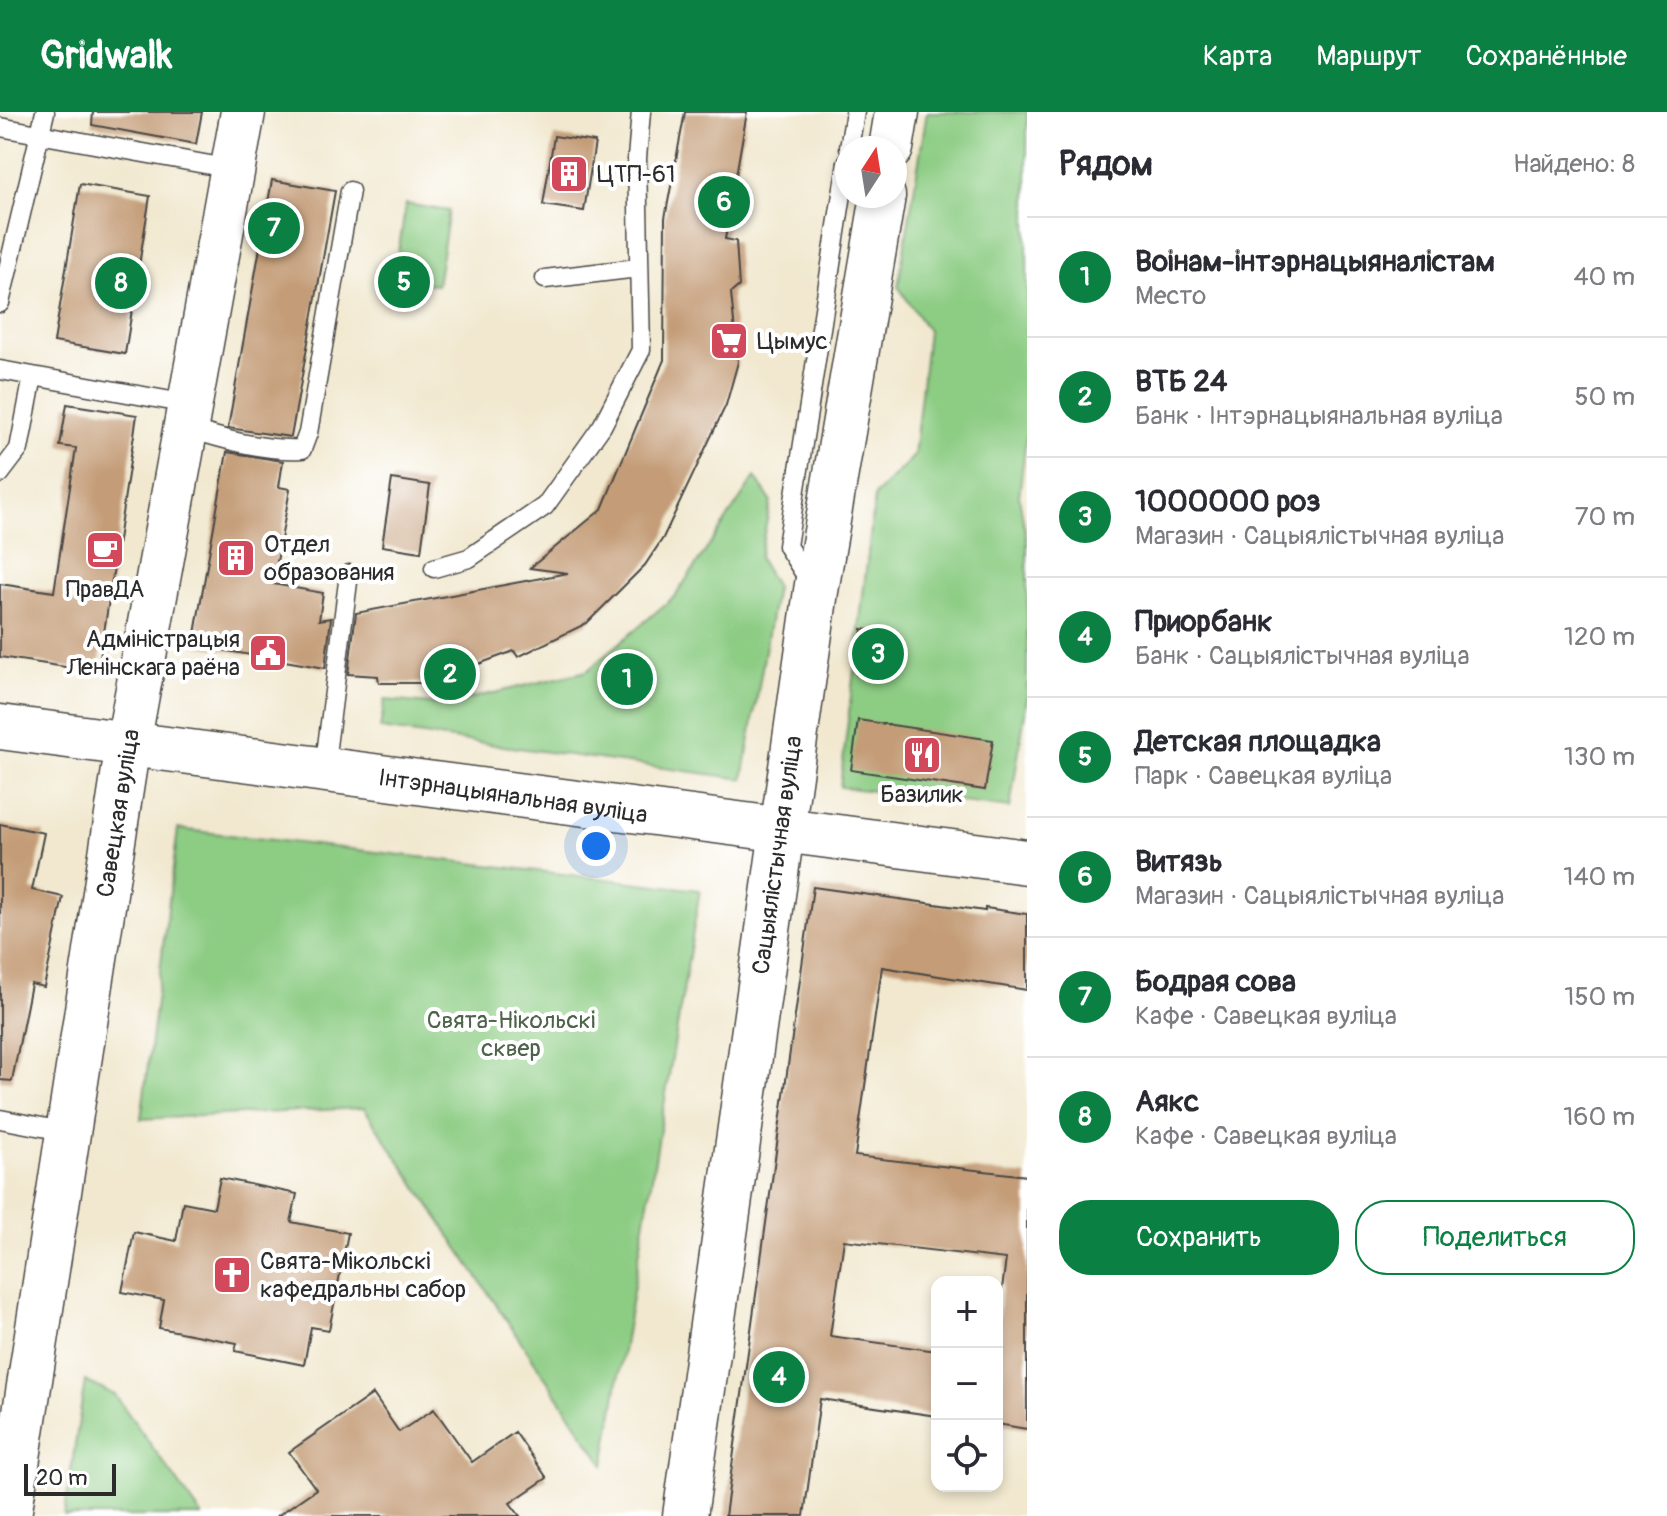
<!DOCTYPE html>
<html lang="ru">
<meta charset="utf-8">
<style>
:root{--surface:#fff;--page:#f2f2f3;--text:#2b2b33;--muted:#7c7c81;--line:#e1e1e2;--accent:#0b8043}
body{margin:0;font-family:Pangolin,sans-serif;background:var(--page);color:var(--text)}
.controls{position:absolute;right:24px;bottom:24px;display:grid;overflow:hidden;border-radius:16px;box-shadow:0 4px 12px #0003}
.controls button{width:72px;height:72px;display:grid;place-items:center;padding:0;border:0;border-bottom:2px solid var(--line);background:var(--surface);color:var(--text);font:40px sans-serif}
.compass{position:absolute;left:835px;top:24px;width:72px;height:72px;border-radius:50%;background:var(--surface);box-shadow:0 4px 12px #0003;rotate:12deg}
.scale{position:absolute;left:24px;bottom:20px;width:92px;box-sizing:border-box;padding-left:8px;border:4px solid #2b2b2b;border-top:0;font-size:22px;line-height:28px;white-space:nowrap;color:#2b2b2b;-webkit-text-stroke:6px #fff;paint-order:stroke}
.you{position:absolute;left:596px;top:734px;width:28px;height:28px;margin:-20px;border:6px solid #fff;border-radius:50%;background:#1a73e8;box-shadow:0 0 0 12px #1a73e833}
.badge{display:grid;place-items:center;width:52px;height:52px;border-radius:50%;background:var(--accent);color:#fff;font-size:26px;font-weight:700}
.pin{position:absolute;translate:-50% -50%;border:4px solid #fff;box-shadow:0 2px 8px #0006}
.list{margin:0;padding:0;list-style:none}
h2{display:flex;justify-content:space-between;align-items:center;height:104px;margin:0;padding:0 32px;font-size:34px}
h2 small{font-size:26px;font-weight:400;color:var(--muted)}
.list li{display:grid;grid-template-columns:52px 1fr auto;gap:24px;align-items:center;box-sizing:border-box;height:120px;padding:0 32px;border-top:2px solid var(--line)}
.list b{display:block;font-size:30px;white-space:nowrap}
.list p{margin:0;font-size:26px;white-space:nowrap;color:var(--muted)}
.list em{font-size:26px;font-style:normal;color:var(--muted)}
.actions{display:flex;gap:16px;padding:24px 32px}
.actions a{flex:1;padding:18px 0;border:2px solid var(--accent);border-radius:32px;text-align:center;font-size:28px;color:var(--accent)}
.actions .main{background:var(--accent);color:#fff}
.icon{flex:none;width:44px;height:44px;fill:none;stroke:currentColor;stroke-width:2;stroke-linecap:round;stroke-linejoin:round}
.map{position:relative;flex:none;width:1027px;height:1404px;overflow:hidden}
header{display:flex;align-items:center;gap:48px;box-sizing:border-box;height:112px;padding:0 40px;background:var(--accent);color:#fff}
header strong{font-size:38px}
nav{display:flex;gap:44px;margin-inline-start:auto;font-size:28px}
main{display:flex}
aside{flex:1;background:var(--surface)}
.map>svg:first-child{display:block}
.green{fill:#8ccc83;stroke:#5c7c57;stroke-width:2}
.building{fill:#c49d78}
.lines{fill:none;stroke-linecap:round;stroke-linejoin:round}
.lane-casing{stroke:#494744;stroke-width:21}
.secondary-casing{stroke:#494744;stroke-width:47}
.lane{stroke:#fff;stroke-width:18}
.secondary{stroke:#fff;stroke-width:44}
.labels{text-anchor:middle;stroke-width:8;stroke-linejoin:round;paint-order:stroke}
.poi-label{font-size:24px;fill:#2b2b2b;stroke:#fff;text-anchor:start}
.street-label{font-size:24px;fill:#2b2b2b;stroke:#fff}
.park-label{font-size:24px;fill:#4d634a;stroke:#fff}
</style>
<header>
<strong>Gridwalk</strong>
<nav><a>Карта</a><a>Маршрут</a><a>Сохранённые</a></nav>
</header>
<main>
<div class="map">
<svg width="1027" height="1404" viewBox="0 0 1027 1404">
<rect width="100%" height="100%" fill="#fff"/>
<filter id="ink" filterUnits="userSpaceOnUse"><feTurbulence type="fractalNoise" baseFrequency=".0125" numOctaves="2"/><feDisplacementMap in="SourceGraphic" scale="16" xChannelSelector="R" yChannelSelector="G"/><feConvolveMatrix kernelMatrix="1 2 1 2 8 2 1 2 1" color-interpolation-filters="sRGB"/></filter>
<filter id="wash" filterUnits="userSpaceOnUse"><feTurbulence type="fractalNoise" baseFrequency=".006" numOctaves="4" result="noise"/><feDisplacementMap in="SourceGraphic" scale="32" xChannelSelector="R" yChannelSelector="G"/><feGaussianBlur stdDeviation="1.8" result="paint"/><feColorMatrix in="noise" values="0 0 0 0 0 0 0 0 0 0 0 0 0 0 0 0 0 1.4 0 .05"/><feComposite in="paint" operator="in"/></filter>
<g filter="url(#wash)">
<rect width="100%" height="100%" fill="#f1e8cf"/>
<path class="green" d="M 927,0 L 1027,0 L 1027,318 L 1019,385 L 1027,429 L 1027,587 L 1010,696 L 840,675 L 875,383 L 914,344 L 928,219 L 898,174 Z
M 406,92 L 449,99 L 437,173 L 394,166 Z
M 755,365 L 771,389 L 759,446 L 776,475 L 743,667 L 380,617 L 385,588 L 443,593 L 587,559 L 676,483 Z
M 178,717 L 700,778 L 604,1353 L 364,996 L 141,1007 Z
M 85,1269 L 115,1283 L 202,1404 L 64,1404 Z"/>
<g id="blocks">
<path class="building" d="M 93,0 L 202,0 L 196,32 L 92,13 Z
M 685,0 L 747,0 L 725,127 L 736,129 L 739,174 L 731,181 L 738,250 L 726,293 L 663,426 L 645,453 L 587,511 L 518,545 L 514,539 L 465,557 L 466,562 L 426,571 L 379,571 L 378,564 L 348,562 L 356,501 L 568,461 L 530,456 L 602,397 L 664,248 L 665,106 Z
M 554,24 L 595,30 L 584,99 L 543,93 Z
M 272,68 L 335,79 L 291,325 L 228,316 Z
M 80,72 L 150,84 L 125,242 L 54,230 Z
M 67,292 L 137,303 L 98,560 L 0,545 L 0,472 L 54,480 L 76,336 L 60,334 Z
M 227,340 L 283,349 L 279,375 L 290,377 L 273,472 L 323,481 L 319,508 L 331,506 L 325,556 L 193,533 Z
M 392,367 L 430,373 L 421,440 L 382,434 Z
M 862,517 L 899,522 L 894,566 L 856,562 Z
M 858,608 L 993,628 L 985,678 L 851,658 Z
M 0,712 L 44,721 L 32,778 L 63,785 L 44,875 L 31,872 L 12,969 L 0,968 Z
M 813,775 L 985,799 L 985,796 L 1027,802 L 1027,878 L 882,855 L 855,1044 L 1027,1064 L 1027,1317 L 997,1312 L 997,1215 L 1006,1147 L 844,1128 L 830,1224 L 937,1239 L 937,1304 L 820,1287 L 804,1404 L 725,1404 Z
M 220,1066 L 297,1082 L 291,1110 L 348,1121 L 329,1218 L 311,1215 L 304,1253 L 235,1239 L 237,1231 L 159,1216 L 164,1188 L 122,1180 L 134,1120 L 176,1129 L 183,1090 L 214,1096 Z
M 373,1282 L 399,1320 L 434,1297 L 472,1350 L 515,1320 L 547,1366 L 510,1391 L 520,1404 L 277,1404 L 316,1377 L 289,1340 Z"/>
</g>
</g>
<g filter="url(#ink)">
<use href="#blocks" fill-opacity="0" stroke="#494744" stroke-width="2"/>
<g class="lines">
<defs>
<path id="lane" d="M 0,15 L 232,57
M 849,36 L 855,0
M 545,167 L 638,156
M 0,191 L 45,0
M 0,258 L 33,264
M 184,315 C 221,327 264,339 302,337 L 308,321 L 350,79
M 0,362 L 19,337 L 33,264 L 188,292
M 434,456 L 469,446 L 545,394 L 602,314 L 641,238 L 637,46 L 641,0
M 810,470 L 787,434 L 847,50
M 324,658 L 349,462
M 0,1007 L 68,1020"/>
<path id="secondary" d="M 891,36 L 897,0
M 0,615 L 1027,750
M 9,1404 L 128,632 L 243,0
M 685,1404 L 816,479 L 883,84"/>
</defs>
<use href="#lane" class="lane-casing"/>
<use href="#secondary" class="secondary-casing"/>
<use href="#lane" class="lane"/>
<use href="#secondary" class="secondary"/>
</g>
</g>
<defs>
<symbol id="building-square" viewBox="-11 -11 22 22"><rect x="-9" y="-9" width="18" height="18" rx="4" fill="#d1495b" stroke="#fff"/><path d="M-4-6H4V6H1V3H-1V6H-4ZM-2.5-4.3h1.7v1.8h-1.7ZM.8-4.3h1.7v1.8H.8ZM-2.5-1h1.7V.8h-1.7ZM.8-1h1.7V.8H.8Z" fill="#fff"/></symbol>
<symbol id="supermarket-square" viewBox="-11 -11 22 22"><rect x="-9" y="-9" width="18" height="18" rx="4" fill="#d1495b" stroke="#fff"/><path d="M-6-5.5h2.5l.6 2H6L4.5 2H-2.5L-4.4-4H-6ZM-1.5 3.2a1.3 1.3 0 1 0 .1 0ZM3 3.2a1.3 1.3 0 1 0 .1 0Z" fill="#fff"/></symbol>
<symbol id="cafe-square" viewBox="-11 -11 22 22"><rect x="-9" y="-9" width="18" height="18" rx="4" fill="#d1495b" stroke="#fff"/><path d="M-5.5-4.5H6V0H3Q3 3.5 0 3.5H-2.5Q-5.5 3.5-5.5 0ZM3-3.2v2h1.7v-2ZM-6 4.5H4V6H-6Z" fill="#fff"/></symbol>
<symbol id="civic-square" viewBox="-11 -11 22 22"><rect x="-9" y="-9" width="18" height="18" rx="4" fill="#d1495b" stroke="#fff"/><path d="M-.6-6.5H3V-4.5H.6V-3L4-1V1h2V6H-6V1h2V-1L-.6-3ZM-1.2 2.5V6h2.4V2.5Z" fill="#fff"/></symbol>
<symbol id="restaurant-square" viewBox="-11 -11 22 22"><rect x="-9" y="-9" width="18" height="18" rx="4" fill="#d1495b" stroke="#fff"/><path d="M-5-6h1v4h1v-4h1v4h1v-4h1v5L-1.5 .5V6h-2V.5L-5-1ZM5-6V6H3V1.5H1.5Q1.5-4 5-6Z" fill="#fff"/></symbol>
<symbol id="church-square" viewBox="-11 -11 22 22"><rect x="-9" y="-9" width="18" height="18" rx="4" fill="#d1495b" stroke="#fff"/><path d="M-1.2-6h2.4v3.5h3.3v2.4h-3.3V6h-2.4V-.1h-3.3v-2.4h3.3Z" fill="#fff"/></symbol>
</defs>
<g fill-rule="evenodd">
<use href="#building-square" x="547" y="40" width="44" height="44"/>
<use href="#supermarket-square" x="707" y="207" width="44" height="44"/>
<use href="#cafe-square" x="83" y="416" width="44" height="44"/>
<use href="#building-square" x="214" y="424" width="44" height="44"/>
<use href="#civic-square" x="246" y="519" width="44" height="44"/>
<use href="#restaurant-square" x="900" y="621" width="44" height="44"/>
<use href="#church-square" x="210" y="1141" width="44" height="44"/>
</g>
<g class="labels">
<g class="poi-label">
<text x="597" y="70">ЦТП-61</text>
<text x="757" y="237">Цымус</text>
<text x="264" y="440">Отдел<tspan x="264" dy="28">образования</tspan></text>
<text x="105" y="485" text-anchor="middle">ПравДА</text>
<text x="240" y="535" text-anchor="end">Адміністрацыя<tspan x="240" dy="28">Ленінскага раёна</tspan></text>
<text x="922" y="690" text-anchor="middle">Базилик</text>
<text x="260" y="1157">Свята-Мікольскі<tspan x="260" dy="28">кафедральны сабор</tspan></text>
</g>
<g class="street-label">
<text transform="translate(513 684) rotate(8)" y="8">Інтэрнацыянальная вуліца</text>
<text transform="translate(118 701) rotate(-81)" y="8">Савецкая вуліца</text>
<text transform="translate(777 743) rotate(-82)" y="8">Сацыялістычная вуліца</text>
</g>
<g class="park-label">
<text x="511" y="916">Свята-Нікольскі<tspan x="511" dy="28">сквер</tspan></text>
</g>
</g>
</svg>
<div class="controls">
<button>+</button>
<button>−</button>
<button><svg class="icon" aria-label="locate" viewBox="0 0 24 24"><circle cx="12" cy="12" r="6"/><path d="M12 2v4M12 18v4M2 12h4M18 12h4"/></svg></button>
</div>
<svg class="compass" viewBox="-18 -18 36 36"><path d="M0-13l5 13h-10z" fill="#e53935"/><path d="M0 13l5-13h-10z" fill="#7c7c81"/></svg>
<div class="scale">20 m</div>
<div class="you"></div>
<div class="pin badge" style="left:627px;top:567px">1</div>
<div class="pin badge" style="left:450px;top:562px">2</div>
<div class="pin badge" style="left:878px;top:542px">3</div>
<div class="pin badge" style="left:779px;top:1265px">4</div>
<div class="pin badge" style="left:404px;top:170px">5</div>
<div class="pin badge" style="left:724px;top:90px">6</div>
<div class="pin badge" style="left:274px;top:116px">7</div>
<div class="pin badge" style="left:121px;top:171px">8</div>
</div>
<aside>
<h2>Рядом<small>Найдено: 8</small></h2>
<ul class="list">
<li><span class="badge">1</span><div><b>Воінам-інтэрнацыяналістам</b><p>Место</p></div><em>40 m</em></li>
<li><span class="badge">2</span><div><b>ВТБ 24</b><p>Банк · Інтэрнацыянальная вуліца</p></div><em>50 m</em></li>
<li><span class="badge">3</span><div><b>1000000 роз</b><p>Магазин · Сацыялістычная вуліца</p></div><em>70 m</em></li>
<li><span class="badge">4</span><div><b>Приорбанк</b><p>Банк · Сацыялістычная вуліца</p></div><em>120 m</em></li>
<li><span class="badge">5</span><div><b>Детская площадка</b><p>Парк · Савецкая вуліца</p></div><em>130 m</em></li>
<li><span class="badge">6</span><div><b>Витязь</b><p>Магазин · Сацыялістычная вуліца</p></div><em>140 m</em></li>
<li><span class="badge">7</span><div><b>Бодрая сова</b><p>Кафе · Савецкая вуліца</p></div><em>150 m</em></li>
<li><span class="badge">8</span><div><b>Аякс</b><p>Кафе · Савецкая вуліца</p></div><em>160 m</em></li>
</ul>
<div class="actions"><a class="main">Сохранить</a><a>Поделиться</a></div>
</aside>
</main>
